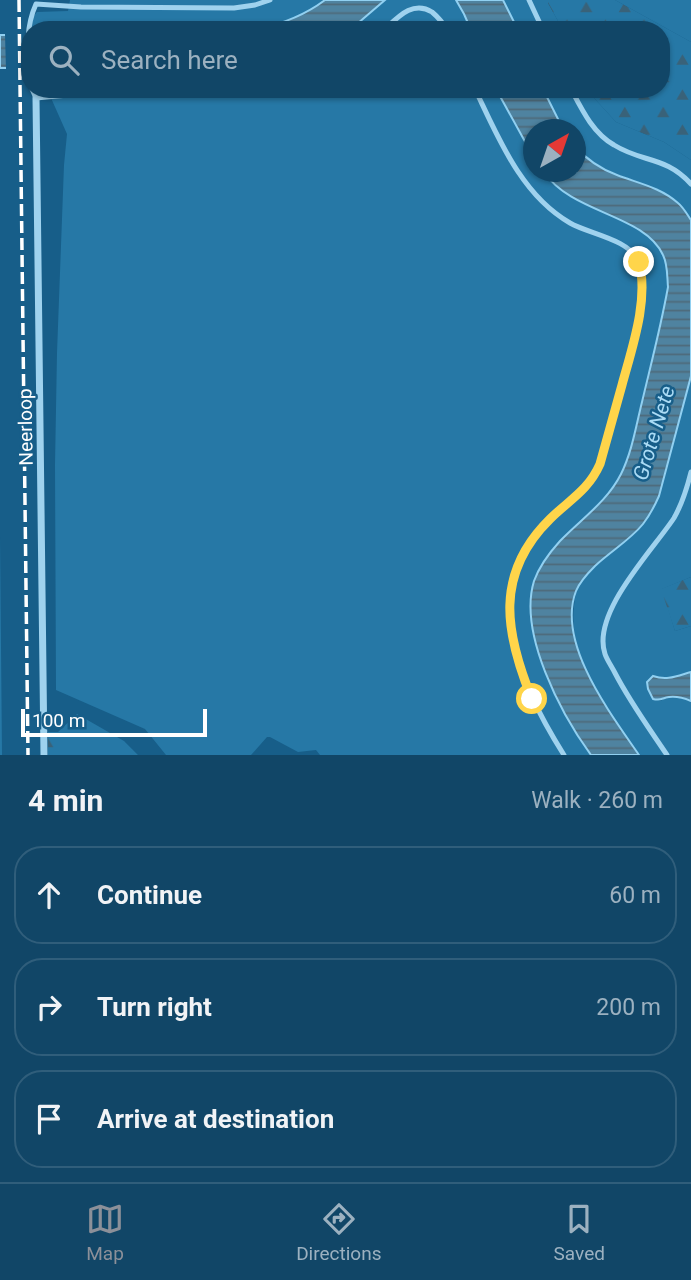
<!DOCTYPE html>
<meta charset="utf-8">
<style>
:root{--surface:#114667;--page:#1a4d6d;--text:#f1f3f6;--muted:#9cb1c0;--line:#305e7b;--accent:#8c9099}
body{margin:0;font-family:Roboto,sans-serif;background:var(--page);color:var(--text)}
.compass{position:absolute;left:523px;top:119px;width:63px;height:63px;border-radius:50%;background:var(--surface);box-shadow:0 2px 5px #0004;rotate:40deg}
.scale{position:absolute;left:21px;bottom:18px;width:186px;box-sizing:border-box;padding-left:7px;border:4px solid #fff;border-top:0;font-size:19px;line-height:24px;white-space:nowrap;color:#fff;-webkit-text-stroke:5px #175e89;paint-order:stroke}
.stop{position:absolute;width:21px;height:21px;margin:-16px;border:5px solid #ffd54a;border-radius:50%;background:#fff}
.stop.end{background:#ffd54a;border-color:#fff;box-shadow:0 2px 7px #0008}
.list{margin:0;padding:0;list-style:none}
h2{display:flex;justify-content:space-between;align-items:center;height:91px;margin:0;padding:0 28px;font-size:30px}
h2 small{font-size:23px;font-weight:400;color:var(--muted)}
.list li{display:grid;grid-template-columns:46px 1fr auto;gap:21px;align-items:center;box-sizing:border-box;height:98px;margin:0 14px 14px;padding:0 14px;border:2px solid var(--line);border-radius:28px}
.list b{display:block;font-size:26px;white-space:nowrap}
.list em{font-size:23px;font-style:normal;color:var(--muted)}
.icon{flex:none;width:38px;height:38px;fill:none;stroke:currentColor;stroke-width:2;stroke-linecap:round;stroke-linejoin:round}
.map{position:relative;flex:none;width:691px;height:755px;overflow:hidden}
.search{position:absolute;background:var(--surface);box-shadow:0 2px 5px #0004;left:21px;right:21px;top:21px;height:77px;display:flex;align-items:center;gap:18px;box-sizing:border-box;padding:0 24px;border-radius:28px;color:var(--muted);font-size:26px}
.sheet{height:427px;background:var(--surface)}
nav{display:flex;justify-content:space-around;align-items:center;box-sizing:border-box;height:98px;border-top:2px solid var(--line);background:var(--surface);font-size:19px;color:var(--muted)}
nav a{display:grid;justify-items:center;gap:4px}
nav .on{color:var(--accent)}
.map>svg:first-child{display:block}
.green{fill:#2678a6}
.forest{fill:url(#forest-firs)}
.water{fill:url(#water-rules);stroke:#91d0f1;stroke-width:2}
.pier{fill:#175e89}
.lines{fill:none;stroke-linecap:round;stroke-linejoin:round}
.service{stroke:#9fd2ee;stroke-width:5}
.minor{stroke:#9fd2ee;stroke-width:7}
.rail{stroke:#fff;stroke-width:3.5;stroke-dasharray:12 5;stroke-linecap:butt}
.route{stroke:#ffd54a;stroke-width:9}
.labels{text-anchor:middle;stroke-width:5;stroke-linejoin:round;paint-order:stroke}
.street-label{font-size:19px;fill:#fff;stroke:#175e89}
.water-label{font-size:21px;font-style:italic;fill:#aadbf5;stroke:#175e89}
</style>
<div class="map">
<svg width="691" height="755" viewBox="0 0 691 755">
<defs>
<pattern id="forest-firs" width="22" height="20" patternUnits="userSpaceOnUse" patternTransform="scale(1.75)"><rect width="22" height="20" fill="#2678a6"/><path d="M5 1l3.5 6h-7zM16 11l3.5 6h-7z" fill="#396279"/></pattern>
<pattern id="water-rules" width="6" height="5" patternUnits="userSpaceOnUse" patternTransform="scale(1.75)"><rect width="6" height="5" fill="#4f83a0"/><path d="M0 2.5h6" fill="none" stroke="#4e6a7a"/></pattern>
</defs>
<rect width="100%" height="100%" fill="#175e89"/>
<path class="green" d="M 70,0 L 325,0 L 309,12 L 292,20 L 256,30 L 32,30 C 32,23 32,16 37,12 L 68,11 Z
M 385,0 L 456,0 L 464,14 L 471,30 L 350,30 Z
M 503,0 L 548,0 L 548,3 L 563,30 L 518,30 Z
M 615,0 L 691,0 L 691,42 Z
M 47,89 L 496,89 L 533,156 L 534,172 L 544,172 C 572,213 644,214 663,255 C 668,265 667,277 668,287 C 661,326 651,364 642,402 C 636,426 632,452 621,474 C 607,502 581,519 560,541 C 550,552 539,567 534,581 C 518,633 561,714 591,755 L 320,755 L 316,750 L 298,752 L 270,737 L 267,737 L 251,755 L 166,755 L 145,729 L 56,690 L 55,465 L 57,353 L 64,165 L 67,134 Z
M 543,89 L 590,89 L 595,99 L 616,122 L 664,142 L 691,160 L 691,220 C 687,214 683,207 677,203 C 645,177 605,179 576,147 L 576,130 L 563,129 Z
M 691,376 L 691,577 L 662,589 L 675,631 L 691,626 L 691,672 L 670,679 L 662,679 L 648,689 L 660,701 C 671,696 679,697 691,701 L 691,755 L 639,755 C 611,714 567,658 574,606 C 575,597 576,589 581,581 C 597,557 627,546 644,523 C 660,500 665,475 672,448 C 678,424 685,400 691,376 Z
M 0,537 L 2,755 L 0,755 Z
M 77,714 L 124,741 L 138,755 L 58,755 L 58,732 Z"/>
<path class="forest" d="M 548,0 L 615,0 L 691,42 L 691,160 L 664,142 L 616,122 L 595,99 L 590,89 L 661,89 L 661,30 L 563,30 L 548,3 Z
M 691,577 L 691,626 L 675,631 L 661,589 Z
M 48,732 L 58,732 L 58,755 L 48,755 Z"/>
<path class="water" d="M 325,0 L 385,0 L 350,30 L 256,30 C 282,24 304,16 325,0 Z
M 456,0 L 503,0 L 518,30 L 471,30 L 464,14 Z
M 0,35 L 30,35 L 30,68 L 0,68 Z
M 496,89 L 543,89 L 563,129 L 534,130 L 533,156 Z
M 576,147 C 587,160 601,169 617,175 C 637,183 660,187 678,203 C 683,207 687,214 691,220 L 691,376 L 659,496 C 655,505 650,515 643,524 C 630,540 611,551 595,566 C 588,573 580,581 576,591 C 556,643 611,714 639,755 L 591,755 C 561,714 518,633 534,581 C 539,567 550,552 560,541 C 581,519 607,502 621,474 C 632,452 636,426 642,402 C 651,364 661,326 668,287 C 667,277 668,265 663,255 C 644,214 572,214 544,172 L 576,172 Z
M 691,672 L 691,701 C 684,698 677,696 669,697 C 662,698 661,701 653,699 L 648,689 L 647,682 L 653,676 C 667,681 677,676 691,672 Z"/>
<path class="pier" d="M 5,34 L 30,34 L 30,69 L 6,69 Z"/>
<g class="lines">
<path class="service" d="M 529,0 L 543,30
M 384,30 C 398,17 413,0 432,12 C 438,17 443,23 447,30
M 30,73 C 27,49 26,26 36,4 L 81,7 L 234,8 L 255,5 L 270,0
M 32,89 L 36,98 L 79,94 L 219,95 L 273,89
M 475,89 C 498,137 521,195 570,223 C 589,234 629,239 638,261 C 654,297 612,422 600,464 C 587,494 559,507 538,531 C 479,599 523,690 564,755
M 571,89 C 582,110 593,133 614,145 C 643,163 666,156 691,184
M 667,755 C 649,728 630,702 615,673 C 612,667 607,660 605,654 C 591,613 653,550 674,518 C 682,504 687,488 691,472"/>
<path class="minor" d="M 36,98 L 44,755"/>
<path class="rail" d="M 19,0 L 28,755"/>
</g>
<g class="lines">
<path class="route" d="M 532,699 C 505,633 494,574 550,519 C 569,500 588,491 600,464 C 607,438 615,411 622,385 C 632,348 649,300 639,262"/>
</g>
<g class="labels">
<g class="street-label">
<text transform="translate(25 427) rotate(-91)" y="7">Neerloop</text>
</g>
<g class="water-label">
<text transform="translate(654 433) rotate(-73)" y="7">Grote Nete</text>
</g>
</g>
</svg>
<svg class="compass" viewBox="-18 -18 36 36"><path d="M0-13l5 13h-10z" fill="#e53935"/><path d="M0 13l5-13h-10z" fill="#9cb1c0"/></svg>
<div class="scale">100 m</div>
<div class="stop" style="left:532px;top:699px"></div>
<div class="stop end" style="left:639px;top:262px"></div>
<div class="search"><svg class="icon" aria-label="search" viewBox="0 0 24 24"><circle cx="10" cy="10" r="6"/><path d="M15 15l6 6"/></svg>Search here</div>
</div>
<section class="sheet">
<h2>4 min<small>Walk · 260 m</small></h2>
<ul class="list">
<li><svg class="icon" aria-label="ahead" viewBox="0 0 24 24"><path d="M12 20V5M6 11l6-6 6 6"/></svg><div><b>Continue</b></div><em>60 m</em></li>
<li><svg class="icon" aria-label="right" viewBox="0 0 24 24"><path d="M7 20v-9h11M14 6l5 5-5 5"/></svg><div><b>Turn right</b></div><em>200 m</em></li>
<li><svg class="icon" aria-label="arrive" viewBox="0 0 24 24"><path d="M6 21V4h12l-3 4 3 4H6"/></svg><div><b>Arrive at destination</b></div></li>
</ul>
</section>
<nav>
<a class="on"><svg class="icon" aria-label="map" viewBox="0 0 24 24"><path d="M3 6l6-2 6 2 6-2v14l-6 2-6-2-6 2zM9 4v14M15 6v14"/></svg>Map</a>
<a><svg class="icon" aria-label="directions" viewBox="0 0 24 24"><path d="M12 3l9 9-9 9-9-9zM9 14v-3h6M13 9l2 2-2 2"/></svg>Directions</a>
<a><svg class="icon" aria-label="saved" viewBox="0 0 24 24"><path d="M7 4h10v16l-5-4-5 4z"/></svg>Saved</a>
</nav>
